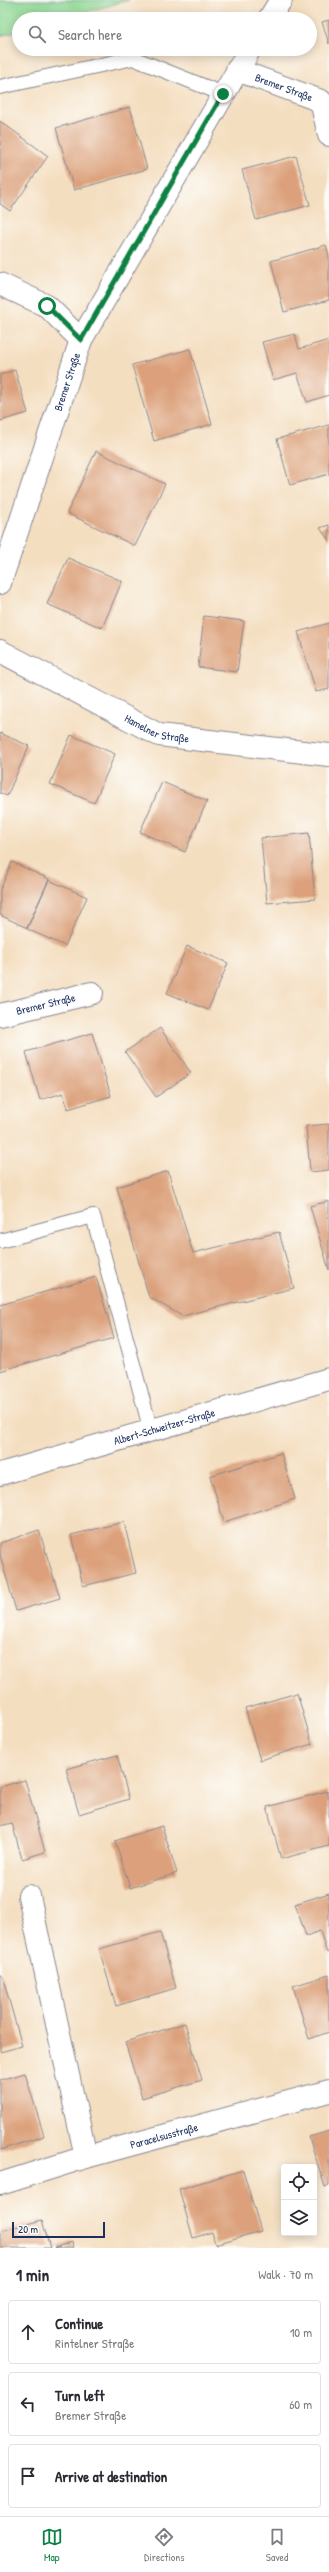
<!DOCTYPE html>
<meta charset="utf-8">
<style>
:root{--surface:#fff;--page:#f7f7f7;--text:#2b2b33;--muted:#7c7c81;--line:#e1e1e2;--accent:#0b8043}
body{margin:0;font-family:"Patrick Hand",sans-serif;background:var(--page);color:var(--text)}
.controls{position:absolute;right:12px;bottom:12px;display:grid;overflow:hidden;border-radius:4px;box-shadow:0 2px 10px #0003}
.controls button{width:36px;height:36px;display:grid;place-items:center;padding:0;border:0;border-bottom:1px solid var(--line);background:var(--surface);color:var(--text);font:20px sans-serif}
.scale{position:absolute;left:12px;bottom:10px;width:93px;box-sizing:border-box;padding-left:4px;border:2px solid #1b2f5e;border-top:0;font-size:11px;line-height:14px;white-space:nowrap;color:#1b2f5e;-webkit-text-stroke:3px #fdfcf7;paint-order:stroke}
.stop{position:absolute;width:12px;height:12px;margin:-9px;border:3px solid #0b8043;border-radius:50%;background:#fff}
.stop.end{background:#0b8043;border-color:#fff;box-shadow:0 1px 4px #0008}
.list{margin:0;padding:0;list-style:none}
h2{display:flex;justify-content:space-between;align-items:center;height:52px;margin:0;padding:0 16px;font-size:17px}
h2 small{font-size:13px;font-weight:400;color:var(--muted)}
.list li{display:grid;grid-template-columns:26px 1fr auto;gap:12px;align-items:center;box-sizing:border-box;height:64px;margin:0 8px 8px;padding:0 8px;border:1px solid var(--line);border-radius:4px}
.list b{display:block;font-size:15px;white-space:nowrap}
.list p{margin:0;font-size:13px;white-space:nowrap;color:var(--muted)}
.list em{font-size:13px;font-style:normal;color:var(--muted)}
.icon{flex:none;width:22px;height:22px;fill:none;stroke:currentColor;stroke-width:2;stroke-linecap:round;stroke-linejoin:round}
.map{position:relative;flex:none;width:329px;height:2248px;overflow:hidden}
.search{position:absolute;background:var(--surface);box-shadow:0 2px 10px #0003;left:12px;right:12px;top:12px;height:44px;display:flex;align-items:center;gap:10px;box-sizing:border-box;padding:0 14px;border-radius:22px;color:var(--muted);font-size:15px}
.sheet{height:268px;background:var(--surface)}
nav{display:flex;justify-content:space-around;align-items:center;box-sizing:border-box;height:56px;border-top:1px solid var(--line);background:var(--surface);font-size:11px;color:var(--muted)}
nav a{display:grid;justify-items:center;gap:2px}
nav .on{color:var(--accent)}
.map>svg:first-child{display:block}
.green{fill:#8ad490;stroke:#528277}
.building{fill:#dca17b}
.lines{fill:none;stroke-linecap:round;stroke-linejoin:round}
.service-casing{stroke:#88868f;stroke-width:16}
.minor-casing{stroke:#88868f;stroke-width:24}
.service{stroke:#fff;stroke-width:14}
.minor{stroke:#fff;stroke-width:22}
.route{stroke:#0b8043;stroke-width:5}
.labels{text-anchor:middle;stroke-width:3.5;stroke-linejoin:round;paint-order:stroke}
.street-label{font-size:11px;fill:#1b2f5e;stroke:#fdfcf7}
</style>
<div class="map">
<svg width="329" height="2248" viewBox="0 0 329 2248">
<rect width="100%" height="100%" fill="#fdfcf7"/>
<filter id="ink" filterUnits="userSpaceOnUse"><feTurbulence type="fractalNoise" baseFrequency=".025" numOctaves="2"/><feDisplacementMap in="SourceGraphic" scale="8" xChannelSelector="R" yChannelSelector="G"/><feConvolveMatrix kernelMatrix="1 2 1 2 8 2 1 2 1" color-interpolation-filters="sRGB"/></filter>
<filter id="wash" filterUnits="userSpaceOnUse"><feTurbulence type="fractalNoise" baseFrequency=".012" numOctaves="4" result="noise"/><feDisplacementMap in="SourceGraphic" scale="16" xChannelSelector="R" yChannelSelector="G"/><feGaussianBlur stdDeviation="0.9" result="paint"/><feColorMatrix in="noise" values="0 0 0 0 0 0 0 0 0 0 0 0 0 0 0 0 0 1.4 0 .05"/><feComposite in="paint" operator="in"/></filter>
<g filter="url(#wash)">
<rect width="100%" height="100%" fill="#f4dec0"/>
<path class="green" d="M 0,0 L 129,0 L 61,19 L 19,19 L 19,31 L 0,36 Z"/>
<g id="blocks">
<path class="building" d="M 329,20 L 329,44 L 322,22 Z
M 130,107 L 147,169 L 74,190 L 56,128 Z
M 0,121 L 48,156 L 10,211 L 0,204 Z
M 296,156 L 310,205 L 256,220 L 242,170 Z
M 326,245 L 329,256 L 329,300 L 284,312 L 271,261 Z
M 295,334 L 299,349 L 329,340 L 329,395 L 307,402 L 297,373 L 273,380 L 262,342 Z
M 190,349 L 212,424 L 154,441 L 132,365 Z
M 15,370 L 28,413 L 0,421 L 0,375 Z
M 329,425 L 329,474 L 290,485 L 277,439 Z
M 96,451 L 165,484 L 135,546 L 67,513 Z
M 329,525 L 329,541 L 320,528 Z
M 68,558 L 122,581 L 102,628 L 47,604 Z
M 204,616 L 244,621 L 237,672 L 198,667 Z
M 329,623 L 329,689 L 316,692 L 298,632 Z
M 0,733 L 29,746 L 7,796 L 0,793 Z
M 71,735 L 115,754 L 94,803 L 50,784 Z
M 162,782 L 207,801 L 185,852 L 140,832 Z
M 309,833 L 315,899 L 267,903 L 261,838 Z
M 12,862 L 49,879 L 27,928 L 0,915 L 0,890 Z
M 49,880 L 87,897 L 65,946 L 27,929 Z
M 187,946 L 228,963 L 208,1010 L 167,993 Z
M 160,1028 L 191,1073 L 156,1097 L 125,1052 Z
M 92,1033 L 111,1096 L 68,1109 L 63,1093 L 40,1100 L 26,1052 Z
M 329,1124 L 329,1170 L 310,1172 L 306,1126 Z
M 168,1171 L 193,1253 L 279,1232 L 294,1288 L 182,1316 L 149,1297 L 117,1187 Z
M 329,1201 L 329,1270 L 310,1206 Z
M 96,1277 L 114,1338 L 0,1371 L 0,1305 Z
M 281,1453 L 295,1499 L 224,1522 L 210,1476 Z
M 124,1522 L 136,1573 L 83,1586 L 71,1535 Z
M 39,1530 L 60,1598 L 16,1611 L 0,1555 L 0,1543 Z
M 297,1693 L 312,1744 L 260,1760 L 245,1708 Z
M 117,1755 L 129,1799 L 79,1814 L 66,1769 Z
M 25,1780 L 45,1852 L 22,1859 L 12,1823 L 0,1826 L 0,1787 Z
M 327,1791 L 329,1799 L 329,1846 L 281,1859 L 267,1807 Z
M 162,1826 L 177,1873 L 130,1888 L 115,1841 Z
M 329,1893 L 329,1952 L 327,1953 L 320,1931 L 306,1936 L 295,1904 Z
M 160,1932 L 176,1988 L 116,2006 L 99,1949 Z
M 0,1975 L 2,1975 L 22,2046 L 0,2052 Z
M 329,1975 L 329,2032 L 309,2039 L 293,1986 Z
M 185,2023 L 202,2080 L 142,2098 L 125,2042 Z
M 25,2073 L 44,2136 L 0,2150 L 0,2080 Z
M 329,2131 L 329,2186 L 325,2187 L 309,2137 Z
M 243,2170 L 261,2231 L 215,2244 L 212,2232 L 193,2238 L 179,2189 Z
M 42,2220 L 50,2248 L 0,2248 L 0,2231 Z
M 72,2242 L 73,2248 L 54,2248 Z"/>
</g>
</g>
<g filter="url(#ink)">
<use href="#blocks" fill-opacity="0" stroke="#88868f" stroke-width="1"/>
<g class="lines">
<defs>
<path id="service" d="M 0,87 L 133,58 L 223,94
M 0,1241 L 93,1216 L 151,1431"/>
<g id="minor">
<path d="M 269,19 L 281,0"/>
<path id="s1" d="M 237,70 L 321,101 L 329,135"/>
<path d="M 0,284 L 47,306 L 81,340"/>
<path id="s2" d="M 0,583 L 81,340 L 250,49"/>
<path id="s3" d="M 0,651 L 159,735 L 329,755"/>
<path id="s4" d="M 0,1015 L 92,993"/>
<path id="s5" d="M 0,1474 L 329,1379"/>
<path d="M 29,1896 L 86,2157"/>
<path id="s6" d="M 0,2184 L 86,2157 L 329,2091"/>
</g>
</defs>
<use href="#service" class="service-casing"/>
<use href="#minor" class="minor-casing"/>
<use href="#service" class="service"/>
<use href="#minor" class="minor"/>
</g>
</g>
<g class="lines" filter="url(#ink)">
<path class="route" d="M 47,306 L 81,340 L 223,94"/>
</g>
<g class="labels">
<g class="street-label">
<text dy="4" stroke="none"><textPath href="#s1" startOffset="50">Bremer Straße</textPath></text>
<text dy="4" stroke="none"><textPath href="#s2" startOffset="212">Bremer Straße</textPath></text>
<text dy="4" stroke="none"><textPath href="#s3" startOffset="176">Hamelner Straße</textPath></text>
<text dy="4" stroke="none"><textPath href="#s4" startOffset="47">Bremer Straße</textPath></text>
<text dy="4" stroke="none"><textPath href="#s5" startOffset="171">Albert-Schweitzer-Straße</textPath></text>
<text dy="4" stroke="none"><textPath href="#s6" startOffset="171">Paracelsusstraße</textPath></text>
</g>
</g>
</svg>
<div class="controls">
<button><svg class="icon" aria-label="locate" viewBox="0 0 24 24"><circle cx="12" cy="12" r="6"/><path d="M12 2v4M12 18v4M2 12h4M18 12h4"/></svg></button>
<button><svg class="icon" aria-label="layers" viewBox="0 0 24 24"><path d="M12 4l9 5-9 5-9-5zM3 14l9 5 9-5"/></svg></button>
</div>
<div class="scale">20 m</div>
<div class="stop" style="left:47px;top:306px"></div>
<div class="stop end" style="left:223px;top:94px"></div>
<div class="search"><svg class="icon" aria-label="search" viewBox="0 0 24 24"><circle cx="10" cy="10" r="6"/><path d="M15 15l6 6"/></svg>Search here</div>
</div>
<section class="sheet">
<h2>1 min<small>Walk · 70 m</small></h2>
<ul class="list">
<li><svg class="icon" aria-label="ahead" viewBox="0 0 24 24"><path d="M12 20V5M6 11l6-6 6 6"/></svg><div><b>Continue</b><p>Rintelner Straße</p></div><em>10 m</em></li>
<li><svg class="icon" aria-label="left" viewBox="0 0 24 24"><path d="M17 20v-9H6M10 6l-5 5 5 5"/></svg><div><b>Turn left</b><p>Bremer Straße</p></div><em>60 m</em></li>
<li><svg class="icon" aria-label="arrive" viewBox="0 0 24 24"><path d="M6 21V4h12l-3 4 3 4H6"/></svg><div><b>Arrive at destination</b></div></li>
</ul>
</section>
<nav>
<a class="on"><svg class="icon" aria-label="map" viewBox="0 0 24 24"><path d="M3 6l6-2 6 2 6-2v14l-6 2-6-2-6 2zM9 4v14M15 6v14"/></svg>Map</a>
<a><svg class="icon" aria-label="directions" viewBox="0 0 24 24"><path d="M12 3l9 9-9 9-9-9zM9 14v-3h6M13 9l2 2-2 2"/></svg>Directions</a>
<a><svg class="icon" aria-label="saved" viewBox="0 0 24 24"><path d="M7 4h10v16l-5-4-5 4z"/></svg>Saved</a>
</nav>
